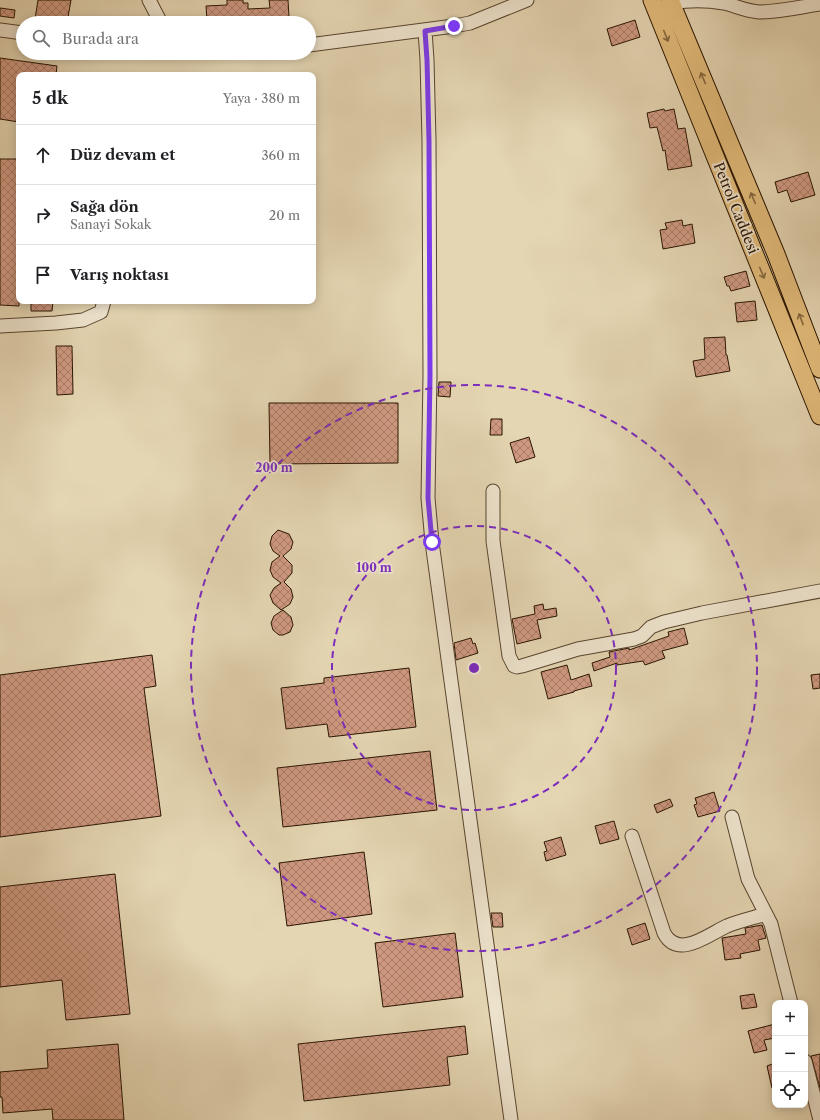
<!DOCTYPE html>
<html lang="tr">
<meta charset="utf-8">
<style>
:root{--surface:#fff;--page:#f6f6f6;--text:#202124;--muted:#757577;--line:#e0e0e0}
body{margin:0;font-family:"Libre Caslon Text",serif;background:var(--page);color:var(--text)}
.controls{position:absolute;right:12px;bottom:12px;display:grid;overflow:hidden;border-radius:8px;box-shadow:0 2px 10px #0003}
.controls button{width:36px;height:36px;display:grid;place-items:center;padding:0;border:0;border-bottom:1px solid var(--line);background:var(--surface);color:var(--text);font:20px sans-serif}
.stop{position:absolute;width:12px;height:12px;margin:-9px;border:3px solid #7c3aed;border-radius:50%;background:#fff}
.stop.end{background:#7c3aed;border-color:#fff;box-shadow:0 1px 4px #0008}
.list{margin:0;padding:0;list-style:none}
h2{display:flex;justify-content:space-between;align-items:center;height:52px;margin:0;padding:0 16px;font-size:17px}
h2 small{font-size:13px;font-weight:400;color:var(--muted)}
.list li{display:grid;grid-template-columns:26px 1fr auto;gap:12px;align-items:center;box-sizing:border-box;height:60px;padding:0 16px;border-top:1px solid var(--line)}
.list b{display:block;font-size:15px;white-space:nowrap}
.list p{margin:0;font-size:13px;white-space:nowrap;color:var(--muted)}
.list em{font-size:13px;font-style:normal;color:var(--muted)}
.icon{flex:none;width:22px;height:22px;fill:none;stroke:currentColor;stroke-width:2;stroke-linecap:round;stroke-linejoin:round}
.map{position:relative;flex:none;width:820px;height:1120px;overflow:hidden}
.search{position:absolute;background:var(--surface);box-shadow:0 2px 10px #0003;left:16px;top:16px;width:300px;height:44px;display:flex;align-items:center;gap:10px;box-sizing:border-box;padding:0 14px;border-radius:22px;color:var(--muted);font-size:15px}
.panel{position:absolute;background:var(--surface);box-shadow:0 2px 10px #0003;left:16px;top:72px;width:300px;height:232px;border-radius:8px}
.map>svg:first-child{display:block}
.building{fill:url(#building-cross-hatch);stroke:#291401}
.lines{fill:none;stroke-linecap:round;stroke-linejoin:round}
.minor-casing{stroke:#58442e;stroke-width:15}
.major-casing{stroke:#291401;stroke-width:19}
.minor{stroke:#eee4ce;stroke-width:13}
.major{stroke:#e2bb7a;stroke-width:17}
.oneway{stroke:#86683e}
.route{stroke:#7c3aed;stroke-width:5}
.ring{fill:none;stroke:#7b2cbf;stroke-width:2;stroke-dasharray:7 5}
.labels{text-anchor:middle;stroke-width:3.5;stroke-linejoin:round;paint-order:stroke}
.street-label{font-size:14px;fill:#291401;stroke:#eee4ce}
.centre{fill:#7b2cbf;stroke:#eee4ce;stroke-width:2}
.ring-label{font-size:12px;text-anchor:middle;font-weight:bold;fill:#7b2cbf;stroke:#eee4ce;stroke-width:3.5;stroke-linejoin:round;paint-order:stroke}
</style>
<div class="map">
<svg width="820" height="1120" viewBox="0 0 820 1120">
<defs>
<pattern id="building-cross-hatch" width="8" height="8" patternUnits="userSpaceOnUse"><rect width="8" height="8" fill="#d09a82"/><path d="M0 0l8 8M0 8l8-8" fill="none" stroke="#a97c68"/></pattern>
</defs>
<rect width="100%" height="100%" fill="#e5d6b3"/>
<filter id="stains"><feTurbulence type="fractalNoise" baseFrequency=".005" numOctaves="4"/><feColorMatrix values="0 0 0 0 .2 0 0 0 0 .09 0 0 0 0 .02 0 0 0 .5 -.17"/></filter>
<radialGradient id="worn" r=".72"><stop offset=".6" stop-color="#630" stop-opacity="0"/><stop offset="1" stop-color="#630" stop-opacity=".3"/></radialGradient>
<path class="building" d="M 38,0 L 71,0 L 67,23 L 58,23 L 35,19 Z
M 227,0 L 243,0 L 243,3 L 248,3 L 248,9 L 270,8 L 269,0 L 288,0 L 289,17 L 268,18 L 268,23 L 235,23 L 235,20 L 207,21 L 206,6 L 227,5 Z
M 0,8 L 15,10 L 14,18 L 0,16 Z
M 635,20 L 640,37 L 612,46 L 607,29 Z
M 0,58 L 57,66 L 56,75 L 49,74 L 49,75 L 19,75 L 19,122 L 0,119 Z
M 664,109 L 665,111 L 674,109 L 678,129 L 685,128 L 692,166 L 668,170 L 665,150 L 663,151 L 657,127 L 650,128 L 647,113 Z
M 0,159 L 19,159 L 19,306 L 0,305 Z
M 808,172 L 815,195 L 791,202 L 787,190 L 778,193 L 775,182 Z
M 682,220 L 683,226 L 692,224 L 695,243 L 663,249 L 660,230 L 667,229 L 665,223 Z
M 746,271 L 750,286 L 731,291 L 729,286 L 727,286 L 724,277 Z
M 31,301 L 53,301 L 52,311 L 31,311 Z
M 755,301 L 757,320 L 737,322 L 735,303 Z
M 725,337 L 726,355 L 727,355 L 730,371 L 696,377 L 693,361 L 705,359 L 704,338 Z
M 56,346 L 72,346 L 73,394 L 57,395 Z
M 439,382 L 451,382 L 450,397 L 438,396 Z
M 269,403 L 398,403 L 398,463 L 270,464 Z
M 491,419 L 502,419 L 502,435 L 490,435 Z
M 529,437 L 535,457 L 516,463 L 510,443 Z
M 278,530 L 289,534 L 293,542 L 291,549 L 283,556 L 292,565 L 292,573 L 284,582 L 291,589 L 293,597 L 290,604 L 281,610 L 273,603 L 270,595 L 274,588 L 281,583 L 273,577 L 270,570 L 272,562 L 280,556 L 273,551 L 270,544 L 272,536 Z
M 543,604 L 544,610 L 556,608 L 557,616 L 537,620 L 541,638 L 517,644 L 512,619 L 535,614 L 534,606 Z
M 283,610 L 291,617 L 293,625 L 290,632 L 283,635 L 279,635 L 273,630 L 271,623 L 274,616 Z
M 684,628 L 688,644 L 662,651 L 665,658 L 645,665 L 643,661 L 617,665 L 617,663 L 594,671 L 592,663 L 610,657 L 609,652 L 629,648 L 629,650 L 669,636 L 668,632 Z
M 471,638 L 473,644 L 475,643 L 478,653 L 456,660 L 454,643 Z
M 152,655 L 156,686 L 144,688 L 161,816 L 0,837 L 0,675 Z
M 567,665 L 571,680 L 589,674 L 592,686 L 574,691 L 574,692 L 548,699 L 541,672 Z
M 409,668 L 416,727 L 329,737 L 327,724 L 286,729 L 281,688 L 324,683 L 324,678 Z
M 820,674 L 820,688 L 813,689 L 811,675 Z
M 430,751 L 437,810 L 283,827 L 277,768 Z
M 714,792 L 720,811 L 698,817 L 694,805 L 697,804 L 695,798 Z
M 670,799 L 673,806 L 657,813 L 654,805 Z
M 614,821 L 619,839 L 600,844 L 595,826 Z
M 561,837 L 566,855 L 546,861 L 544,852 L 547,851 L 544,842 Z
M 364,852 L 372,914 L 287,926 L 279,863 Z
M 115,874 L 130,1014 L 66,1020 L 62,980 L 0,987 L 0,887 Z
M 491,913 L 502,913 L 503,927 L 493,927 Z
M 645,923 L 650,939 L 632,945 L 627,929 Z
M 762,925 L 766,938 L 758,940 L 760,950 L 740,954 L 741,958 L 725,960 L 722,938 L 746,934 L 745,928 Z
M 455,933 L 463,997 L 383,1007 L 375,943 Z
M 754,994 L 757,1007 L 742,1009 L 740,996 Z
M 775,1024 L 775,1038 L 764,1040 L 767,1050 L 754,1053 L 748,1031 Z
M 465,1026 L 468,1054 L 447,1057 L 450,1085 L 304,1101 L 298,1044 Z
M 118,1044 L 124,1120 L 53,1120 L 52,1109 L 3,1113 L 2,1097 L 0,1097 L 0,1072 L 48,1068 L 47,1050 Z
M 820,1054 L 820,1088 L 811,1056 Z
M 775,1063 L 775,1087 L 772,1088 L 767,1066 Z"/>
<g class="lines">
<defs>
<path id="minor" d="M 149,0 L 161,23
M 672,3 C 689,0 706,0 724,3 C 736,6 746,11 759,12 C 779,12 800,7 820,4
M 0,30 L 23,33
M 425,31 L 427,60 L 429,141 L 430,375 L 428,498 L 432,542 L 511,1120
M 309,45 L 454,26 L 470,23 L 527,0
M 0,326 L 56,323 L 83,320 L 101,312 L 104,301
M 493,491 L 493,541 L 509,656 L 514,666 L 517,667 L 522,666 L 578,649 L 634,639 L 642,636 L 651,627 L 664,622 L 702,613 L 820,591
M 732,817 L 748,879 L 771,924 L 791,1003
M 632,836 L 664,933 C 678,960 709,934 727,926 C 739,921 753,918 766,914
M 805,1061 L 820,1120"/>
<path id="major" d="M 652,0 L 820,416
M 670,0 L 776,254 L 820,369"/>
</defs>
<use href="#minor" class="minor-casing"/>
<use href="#major" class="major-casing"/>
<use href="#minor" class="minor"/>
<use href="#major" class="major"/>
</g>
<defs><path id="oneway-shaft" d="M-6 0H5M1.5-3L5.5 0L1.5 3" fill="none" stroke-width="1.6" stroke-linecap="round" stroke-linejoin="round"/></defs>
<g class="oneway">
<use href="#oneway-shaft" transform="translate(666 36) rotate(68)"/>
<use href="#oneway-shaft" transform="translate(703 78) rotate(-113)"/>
<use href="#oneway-shaft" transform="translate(753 198) rotate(-113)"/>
<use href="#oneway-shaft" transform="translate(762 273) rotate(68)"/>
<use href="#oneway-shaft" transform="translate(801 319) rotate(-111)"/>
</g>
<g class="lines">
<path class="route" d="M 432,542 L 428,498 L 430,375 L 429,141 L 427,60 L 425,31 L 454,26"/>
</g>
<g class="ring">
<circle cx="474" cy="668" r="142"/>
<circle cx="474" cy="668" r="283"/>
</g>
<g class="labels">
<g class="street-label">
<text transform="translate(736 208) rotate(68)" y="5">Petrol Caddesi</text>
</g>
</g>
<circle cx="474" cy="668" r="6" class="centre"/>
<g class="ring-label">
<text x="274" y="472">200 m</text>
<text x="374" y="572">100 m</text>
</g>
<rect width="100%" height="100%" filter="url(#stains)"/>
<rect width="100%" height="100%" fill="url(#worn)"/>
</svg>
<div class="controls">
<button>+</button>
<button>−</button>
<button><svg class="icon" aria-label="locate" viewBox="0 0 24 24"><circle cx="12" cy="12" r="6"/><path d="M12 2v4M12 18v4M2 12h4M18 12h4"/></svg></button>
</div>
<div class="stop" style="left:432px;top:542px"></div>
<div class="stop end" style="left:454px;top:26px"></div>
<div class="search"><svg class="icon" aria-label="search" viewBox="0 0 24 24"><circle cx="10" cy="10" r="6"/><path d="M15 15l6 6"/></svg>Burada ara</div>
<section class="panel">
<h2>5 dk<small>Yaya · 380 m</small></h2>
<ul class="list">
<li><svg class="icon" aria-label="ahead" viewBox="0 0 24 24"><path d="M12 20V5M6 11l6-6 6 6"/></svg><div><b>Düz devam et</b></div><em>360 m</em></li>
<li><svg class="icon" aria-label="right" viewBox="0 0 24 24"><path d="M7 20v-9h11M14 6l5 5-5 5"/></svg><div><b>Sağa dön</b><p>Sanayi Sokak</p></div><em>20 m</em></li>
<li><svg class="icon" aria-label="arrive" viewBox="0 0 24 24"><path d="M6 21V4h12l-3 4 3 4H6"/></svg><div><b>Varış noktası</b></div></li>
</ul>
</section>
</div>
